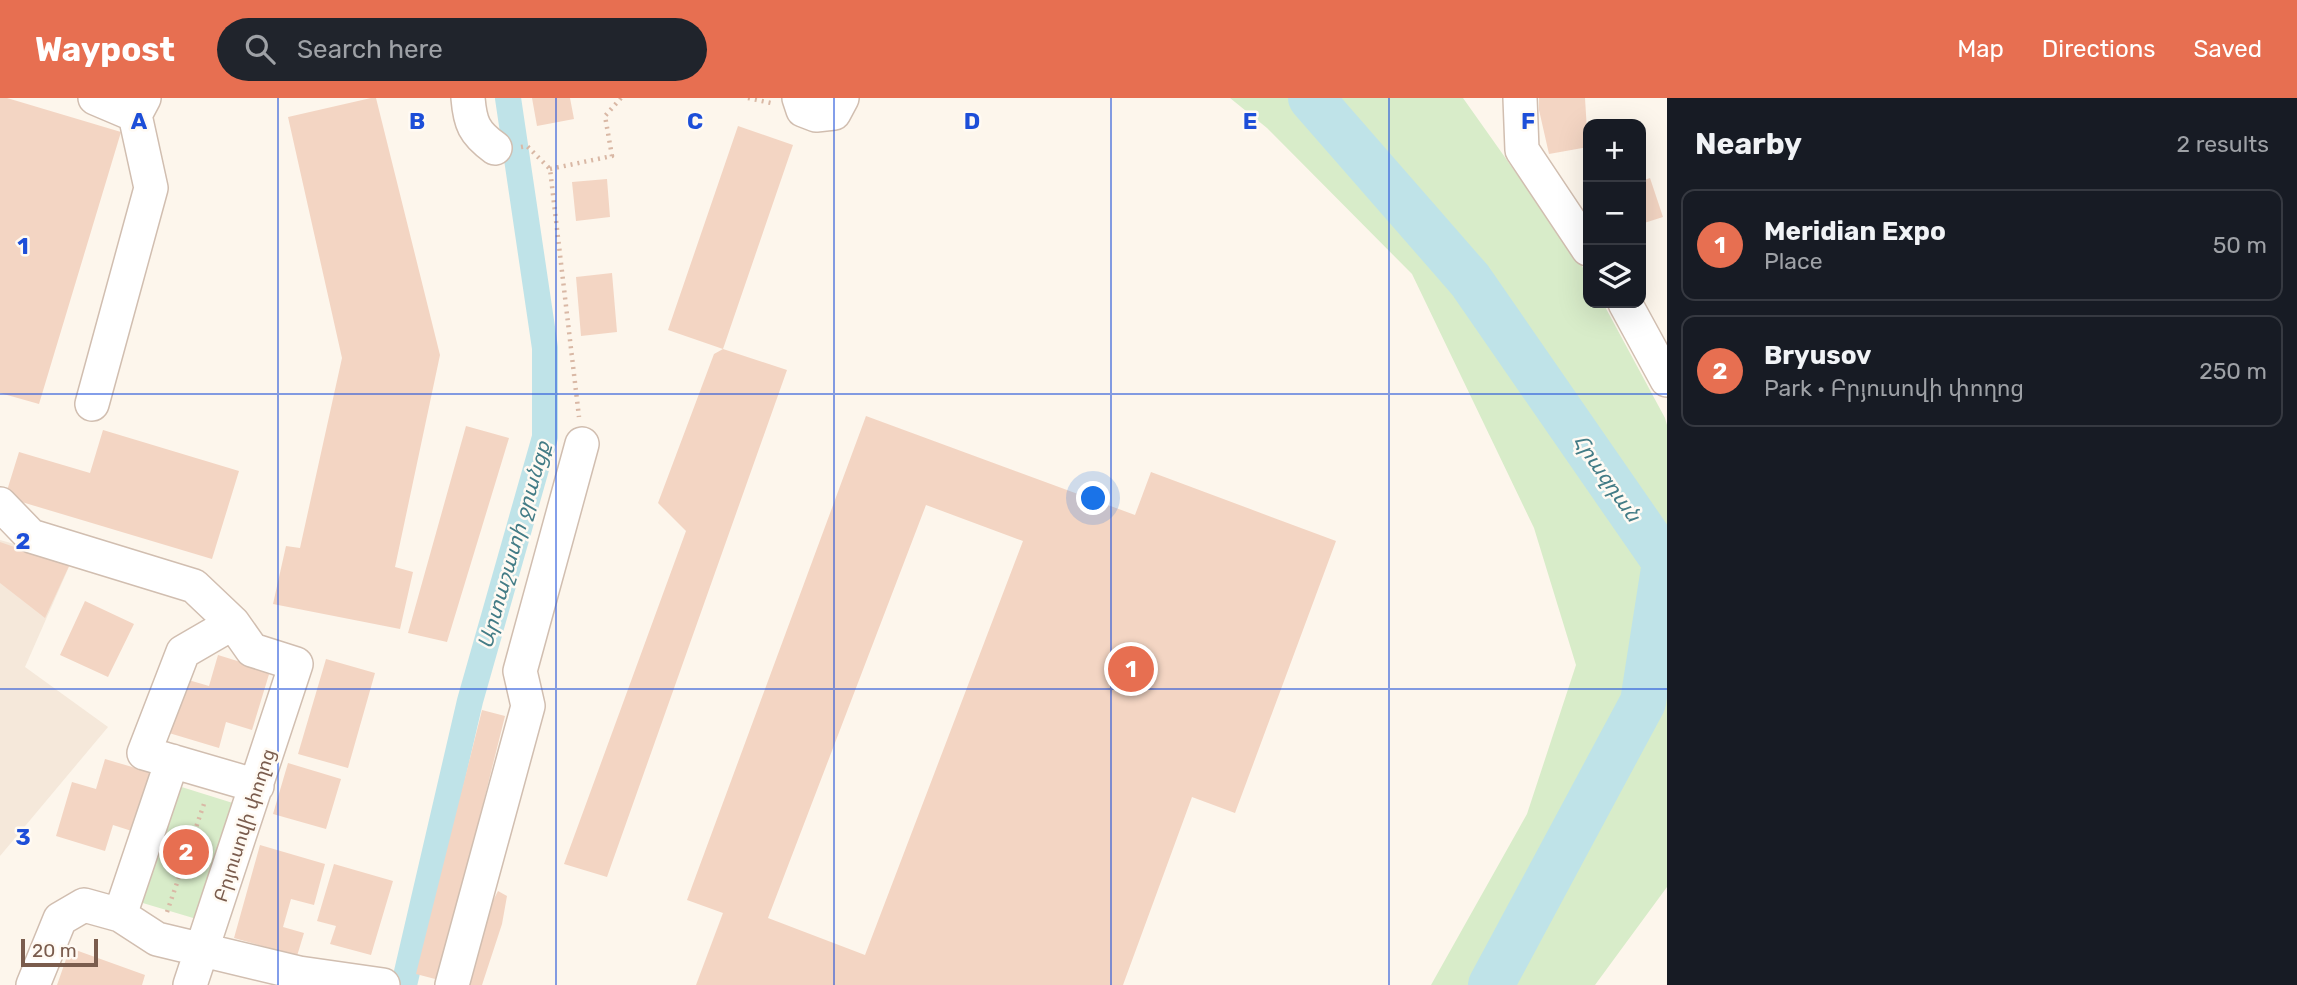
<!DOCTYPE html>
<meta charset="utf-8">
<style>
:root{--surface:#171b24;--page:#20242c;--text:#f1f3f6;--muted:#9ea1a6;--line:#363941;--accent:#e76f51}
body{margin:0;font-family:Rubik,"Noto Sans Armenian",sans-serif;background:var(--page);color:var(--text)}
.controls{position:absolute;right:21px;top:21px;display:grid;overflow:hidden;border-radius:14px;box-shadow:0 7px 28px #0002}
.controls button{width:63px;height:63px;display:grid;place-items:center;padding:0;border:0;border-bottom:2px solid var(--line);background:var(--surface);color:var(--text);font:35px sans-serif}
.scale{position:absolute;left:21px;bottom:18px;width:77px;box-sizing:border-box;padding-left:7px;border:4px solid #7a5c4d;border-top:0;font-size:19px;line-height:24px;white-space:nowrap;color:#7a5c4d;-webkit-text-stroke:5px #fffaf3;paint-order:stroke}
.you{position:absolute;left:1094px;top:401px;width:24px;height:24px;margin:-18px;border:5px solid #fff;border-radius:50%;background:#1a73e8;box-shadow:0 0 0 10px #1a73e833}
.badge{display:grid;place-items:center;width:46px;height:46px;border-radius:50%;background:var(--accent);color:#fff;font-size:23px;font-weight:700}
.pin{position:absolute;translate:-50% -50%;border:4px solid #fff;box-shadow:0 2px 7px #0006}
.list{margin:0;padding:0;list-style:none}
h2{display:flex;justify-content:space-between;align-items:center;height:91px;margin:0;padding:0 28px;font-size:30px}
h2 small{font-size:23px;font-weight:400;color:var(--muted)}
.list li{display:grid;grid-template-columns:46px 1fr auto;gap:21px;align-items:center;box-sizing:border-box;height:112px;margin:0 14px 14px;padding:0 14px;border:2px solid var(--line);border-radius:14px}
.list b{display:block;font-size:26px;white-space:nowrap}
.list p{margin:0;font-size:23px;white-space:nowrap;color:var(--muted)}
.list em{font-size:23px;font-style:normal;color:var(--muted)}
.icon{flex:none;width:38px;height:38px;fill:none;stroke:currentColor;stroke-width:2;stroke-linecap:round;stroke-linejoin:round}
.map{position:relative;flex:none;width:1667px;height:887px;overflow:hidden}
header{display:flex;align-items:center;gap:42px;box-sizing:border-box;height:98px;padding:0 35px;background:var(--accent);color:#fff}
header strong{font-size:33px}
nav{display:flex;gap:38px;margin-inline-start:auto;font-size:24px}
.search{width:490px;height:63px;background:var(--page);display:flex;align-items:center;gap:18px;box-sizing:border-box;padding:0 24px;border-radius:38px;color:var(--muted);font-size:26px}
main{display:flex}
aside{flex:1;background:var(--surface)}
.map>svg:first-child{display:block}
.residential{fill:#f5e8da}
.green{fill:#d8ecc9}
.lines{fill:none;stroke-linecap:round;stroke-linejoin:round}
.canal{stroke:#bfe3e8;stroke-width:26}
.river{stroke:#bfe3e8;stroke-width:46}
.building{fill:#f3d5c3;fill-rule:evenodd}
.minor-casing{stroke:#d1beb0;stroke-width:36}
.path{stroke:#d9b8a5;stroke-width:4.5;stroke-dasharray:2 5;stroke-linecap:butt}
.minor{stroke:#fff;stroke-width:33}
.grid{fill:none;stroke:#1d4ed8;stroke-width:2;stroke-opacity:0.55}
.labels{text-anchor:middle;stroke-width:5;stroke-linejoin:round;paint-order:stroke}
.street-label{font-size:19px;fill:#7a5c4d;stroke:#fffaf3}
.water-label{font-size:21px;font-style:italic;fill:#437c86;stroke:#fffaf3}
.grid-label{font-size:23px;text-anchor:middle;font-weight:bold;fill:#1d4ed8;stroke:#fffaf3;stroke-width:5;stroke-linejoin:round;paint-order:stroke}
</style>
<header>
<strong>Waypost</strong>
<div class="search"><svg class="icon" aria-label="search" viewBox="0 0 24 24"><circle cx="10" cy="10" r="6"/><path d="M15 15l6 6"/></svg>Search here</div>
<nav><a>Map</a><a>Directions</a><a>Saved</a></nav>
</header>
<main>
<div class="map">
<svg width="1667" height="887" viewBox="0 0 1667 887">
<rect width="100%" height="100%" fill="#fdf6ec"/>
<path class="residential" d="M 0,442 L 72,462 L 25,569 L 108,629 L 0,758 Z"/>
<path class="green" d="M 1230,0 L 1463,0 L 1586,174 L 1588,178 L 1588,205 L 1603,205 L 1665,320 L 1667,327 L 1667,789 L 1595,887 L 1431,887 L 1527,716 L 1576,567 L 1534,430 L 1412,176 L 1267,30 Z
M 172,686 L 236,706 L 200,822 L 136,803 Z"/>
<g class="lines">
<path class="canal" d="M 404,887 L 470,603 L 545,339 L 545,250 L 508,0"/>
<path class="river" d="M 1311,0 L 1470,182 L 1665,464 L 1643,604 L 1491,887"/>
</g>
<path class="building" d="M 0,0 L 7,0 L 121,34 L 39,306 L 0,295 Z
M 371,0 L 376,0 L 440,257 L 395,469 L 413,474 L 400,531 L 273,506 L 286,448 L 300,450 L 342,260 L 288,19 Z
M 532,0 L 570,0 L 574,21 L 537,28 Z
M 1539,0 L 1585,0 L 1588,49 L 1549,56 L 1539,12 Z
M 738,28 L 793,47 L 723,251 L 668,232 Z
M 1650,80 L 1663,119 L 1641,126 L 1641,83 Z
M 607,81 L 610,119 L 576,123 L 572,84 Z
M 612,175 L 617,234 L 581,238 L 576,179 Z
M 723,251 L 787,272 L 607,779 L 564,766 L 686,433 L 658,405 L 714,256 Z
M 866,318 L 1135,417 L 1151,374 L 1336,443 L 1235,715 L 1192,699 L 1123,887 L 696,887 L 723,815 L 687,802 ZM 926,407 L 1023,443 L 865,857 L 768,820 Z
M 466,328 L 509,340 L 447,544 L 408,535 Z
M 103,332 L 239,373 L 212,461 L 5,399 L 19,354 L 90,375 Z
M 0,444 L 69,468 L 45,520 L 0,485 Z
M 85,503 L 134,526 L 108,579 L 60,557 Z
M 218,557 L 270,573 L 252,632 L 226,624 L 219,650 L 169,635 L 185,581 L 209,588 Z
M 326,561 L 375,575 L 348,670 L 298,656 Z
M 482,612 L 505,618 L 439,882 L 416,876 Z
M 105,661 L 156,676 L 138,735 L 113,727 L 105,753 L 56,738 L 72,684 L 96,691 Z
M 288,665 L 341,681 L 326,731 L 273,716 Z
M 260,747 L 325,766 L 314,807 L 291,801 L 283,829 L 304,835 L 297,858 L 234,840 Z
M 334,766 L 393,783 L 371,857 L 330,846 L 336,828 L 317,823 Z
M 498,793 L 507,798 L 502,826 L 482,887 L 464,887 L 483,822 Z
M 70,850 L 145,877 L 142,887 L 57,887 Z"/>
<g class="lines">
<defs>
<path id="minor" d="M 95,0 L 135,17
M 468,0 C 470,25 474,35 495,50
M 799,0 L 803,12 L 816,17 L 834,15 L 842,0
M 1520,0 L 1522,52 L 1588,151
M 1625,205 L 1667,282
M 92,306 L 151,90 L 135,17 L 144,0
M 0,406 L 31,438 L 194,488 L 233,525 L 252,552 L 296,566 L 190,887
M 233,525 L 183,554 L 144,655 L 257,688
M 120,817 L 172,663
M 33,887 L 60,821 L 84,807 L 120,817 L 157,841 L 299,875 L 383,887
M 452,887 L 528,608 L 520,573 L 582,346"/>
</defs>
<use href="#minor" class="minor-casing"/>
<path class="path" d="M 748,0 L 771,5
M 521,49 L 527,48 L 550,71 L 579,319
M 550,71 L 612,58 L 605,18 L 621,0
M 167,814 L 205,703"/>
<use href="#minor" class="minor"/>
</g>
<path class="grid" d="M 278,0 L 278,887M 556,0 L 556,887M 834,0 L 834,887M 1111,0 L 1111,887M 1389,0 L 1389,887M 0,296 L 1667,296M 0,591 L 1667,591"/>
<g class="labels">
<g class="street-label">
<text transform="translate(244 727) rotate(-72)" y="7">Բրյուսովի փողոց</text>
</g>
<g class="water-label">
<text transform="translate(1607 380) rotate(55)" y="7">Հրազդան</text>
<text transform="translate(514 447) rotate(-74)" y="7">Արտաշատի ջրանցք</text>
</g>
</g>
<g class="grid-label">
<text x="139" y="31">A</text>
<text x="417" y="31">B</text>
<text x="695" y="31">C</text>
<text x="972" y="31">D</text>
<text x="1250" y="31">E</text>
<text x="1528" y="31">F</text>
<text x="23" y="156">1</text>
<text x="23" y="451">2</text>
<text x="23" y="747">3</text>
</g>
</svg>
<div class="controls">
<button>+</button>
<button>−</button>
<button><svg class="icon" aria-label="layers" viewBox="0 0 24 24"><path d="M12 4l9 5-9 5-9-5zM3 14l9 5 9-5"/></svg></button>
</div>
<div class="scale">20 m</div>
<div class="you"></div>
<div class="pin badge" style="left:1131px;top:571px">1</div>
<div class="pin badge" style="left:186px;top:754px">2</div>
</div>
<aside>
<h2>Nearby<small>2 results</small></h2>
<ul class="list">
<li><span class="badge">1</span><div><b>Meridian Expo</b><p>Place</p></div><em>50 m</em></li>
<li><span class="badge">2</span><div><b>Bryusov</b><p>Park · Բրյուսովի փողոց</p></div><em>250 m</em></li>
</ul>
</aside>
</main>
